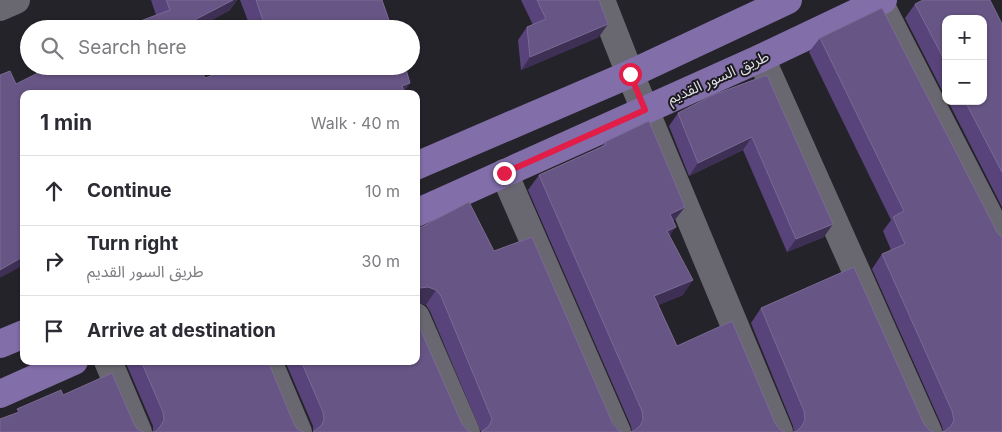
<!DOCTYPE html>
<html lang="en">
<head>
<meta charset="utf-8">
<style>
  :root { --surface:#fff; --page:#f2f2f3; --text:#2b2b33; --muted:#7c7c81; --line:#e1e1e2 }
  body { margin:0; font-family:Inter,"Noto Sans Arabic",sans-serif; background:var(--page); color:var(--text) }
  .controls { position:absolute; right:15px; top:15px; display:grid; overflow:hidden; border-radius:10px; box-shadow:0 1px 4px #0004 }
  .controls button { width:45px; height:45px; display:grid; place-items:center; padding:0; border:0; border-bottom:1px solid var(--line); background:var(--surface); color:var(--text); font:25px sans-serif }
  .stop { position:absolute; width:15px; height:15px; margin:-11px; border:4px solid #e11d48; border-radius:50%; background:#fff }
  .stop.end { background:#e11d48; border-color:#fff; box-shadow:0 1px 5px #0008 }
  .list { margin:0; padding:0; list-style:none }
  h2 { display:flex; justify-content:space-between; align-items:center; height:65px; margin:0; padding:0 20px; font-size:21px }
  h2 small { font-size:16px; font-weight:400; color:var(--muted) }
  .list li { display:grid; grid-template-columns:32px 1fr auto; gap:15px; align-items:center; box-sizing:border-box; height:70px; padding:0 20px; border-top:1px solid var(--line) }
  .list b { display:block; font-size:19px; white-space:nowrap }
  .list p { margin:0; font-size:16px; white-space:nowrap; color:var(--muted) }
  .list em { font-size:16px; font-style:normal; color:var(--muted) }
  .icon { flex:none; width:28px; height:28px; fill:none; stroke:currentColor; stroke-width:2; stroke-linecap:round; stroke-linejoin:round }
  .map { position:relative; flex:none; width:1002px; height:432px; overflow:hidden }
  .search { position:absolute; background:var(--surface); box-shadow:0 1px 4px #0004; left:20px; top:20px; width:400px; height:55px; display:flex; align-items:center; gap:12px; box-sizing:border-box; padding:0 18px; border-radius:28px; color:var(--muted); font-size:19px }
  .panel { position:absolute; background:var(--surface); box-shadow:0 1px 4px #0004; left:20px; top:90px; width:400px; height:275px; border-radius:10px }
  .map>svg:first-child { display:block }
</style>
</head>
<body>
<div class="map">
<svg width="1002" height="432" viewBox="0 0 1002 432">
  <rect width="100%" height="100%" fill="#25232a"/>
  <g fill="none" stroke-linecap="round" stroke-linejoin="round">
    <g stroke="#69676f" stroke-width="28">
      <polyline points="601,0 630,74 779,432"/>
      <polyline points="878,0 1002,241"/>
      <polyline points="0,7 16,0"/>
      <polyline points="761,58 928,432"/>
      <polyline points="504,173 617,432"/>
      <polyline points="416,317 466,432"/>
      <polyline points="108,361 138,432"/>
      <polyline points="268,361 298,432"/>
    </g>
    <g stroke="#826ea9" stroke-width="28">
      <polyline points="416,166 630,74 788,0"/>
      <polyline points="416,213 761,58 883,0"/>
      <polyline points="0,344 24,334"/>
      <polyline points="0,394 74,361"/>
    </g>
  </g>
  <g fill="#58447a">
    <polygon points="151,0 237,0 229,11 156,15"/>
    <polygon points="240,0 382,0 392,29 251,29"/>
    <polygon points="521,0 599,0 599,37 521,70 518,40 527,27 533,25"/>
    <polygon points="915,4 1002,24 1002,207 948,101 983,101 946,19 946,98 905,18"/>
    <polygon points="820,38 998,234 1002,432 943,432 942,426 872,269 882,254 891,250 883,231 891,220 809,52"/>
    <polygon points="767,75 824,237 787,252 743,150 689,176 669,126 678,113"/>
    <polygon points="605,142 674,221 674,222 670,236 683,295 658,305 677,346 775,423 779,429 632,432 631,426 528,190 539,175 602,146"/>
    <polygon points="416,230 494,251 618,430 481,432 430,311 426,305 418,302 416,302"/>
    <polygon points="761,308 924,424 929,430 794,432 793,426 751,323"/>
    <polygon points="125,361 268,361 294,424 153,432 153,426"/>
    <polygon points="285,361 416,361 467,430 313,432 313,426"/>
  </g>
  <g fill="#3e3055">
    <polygon points="233,0 237,0 229,11 196,29 180,29 181,27"/>
    <polygon points="608,24 599,37 521,70 530,57"/>
    <polygon points="410,83 403,94 402,86"/>
    <polygon points="752,137 743,150 689,176 698,163"/>
    <polygon points="685,207 674,221 660,229 670,214"/>
    <polygon points="833,224 824,237 787,252 796,239"/>
    <polygon points="676,227 666,241 667,231"/>
    <polygon points="24,256 24,265 0,278 0,270"/>
    <polygon points="693,280 683,295 644,311 654,296"/>
    <polygon points="428,287 436,290 426,305 418,302 416,302 416,291 420,288"/>
  </g>
  <g fill="#675585" stroke="#7a6a94">
    <polygon points="166,0 233,0 181,27 182,29 126,29 143,20 170,10"/>
    <polygon points="256,0 382,0 392,29 266,29"/>
    <polygon points="537,0 599,0 608,24 530,57 527,27 546,19"/>
    <polygon points="923,0 990,0 1002,24 1002,172 965,101 983,101 983,19 946,19 946,63 915,4"/>
    <polygon points="882,8 998,234 1002,237 1002,432 941,432 945,431 951,426 954,420 952,411 882,254 905,244 893,217 904,211 820,38"/>
    <polygon points="52,66 200,66 205,78 237,66 405,66 410,83 402,86 405,94 24,94 24,256 0,270 0,75 10,71 16,84"/>
    <polygon points="767,75 833,224 796,239 752,137 698,163 678,113 713,95"/>
    <polygon points="649,121 685,207 670,214 676,227 667,231 693,280 654,296 677,346 732,321 775,423 779,429 785,432 630,432 634,431 640,426 643,420 642,411 539,175 606,145 605,142"/>
    <polygon points="469,202 494,251 532,237 613,424 618,430 623,432 481,432 489,426 492,419 441,296 436,290 428,287 420,288 416,291 416,230"/>
    <polygon points="854,267 924,424 929,430 934,432 793,432 796,432 802,426 805,420 804,411 761,308"/>
    <polygon points="416,319 462,424 467,430 472,432 313,432 321,426 324,420 323,412 301,361 416,361"/>
    <polygon points="141,361 268,361 294,424 298,430 304,432 152,432 155,432 160,427 164,420 163,412"/>
    <polygon points="112,373 134,424 138,430 144,432 0,432 0,419 19,412 17,409 61,390 63,395"/>
  </g>
  <g fill="none" stroke-linecap="round" stroke-linejoin="round">
    <polyline stroke="#e11d48" stroke-width="6" points="504,173 645,110 630,74"/>
  </g>
  <g text-anchor="middle" dominant-baseline="central" stroke-width="4" stroke-linejoin="round" paint-order="stroke">
    <g font-size="15" fill="#dfdde2" stroke="#1b1a20">
      <text transform="translate(718 77) rotate(-24)">طريق السور القديم</text>
    </g>
  </g>
</svg>
<div class="controls">
<button>+</button>
<button>−</button>
</div>
<div class="stop" style="left:630px;top:74px"></div>
<div class="stop end" style="left:504px;top:173px"></div>
<div class="search"><svg class="icon" aria-label="search" viewBox="0 0 24 24"><circle cx="10" cy="10" r="6"/><path d="M15 15l6 6"/></svg>Search here</div>
<section class="panel">
<h2>1 min<small>Walk · 40 m</small></h2>
<ul class="list">
<li><svg class="icon" aria-label="ahead" viewBox="0 0 24 24"><path d="M12 20V5M6 11l6-6 6 6"/></svg><div><b>Continue</b></div><em>10 m</em></li>
<li><svg class="icon" aria-label="right" viewBox="0 0 24 24"><path d="M7 20v-9h11M14 6l5 5-5 5"/></svg><div><b>Turn right</b><p>طريق السور القديم</p></div><em>30 m</em></li>
<li><svg class="icon" aria-label="arrive" viewBox="0 0 24 24"><path d="M6 21V4h12l-3 4 3 4H6"/></svg><div><b>Arrive at destination</b></div></li>
</ul>
</section>
</div>
</body>
</html>
